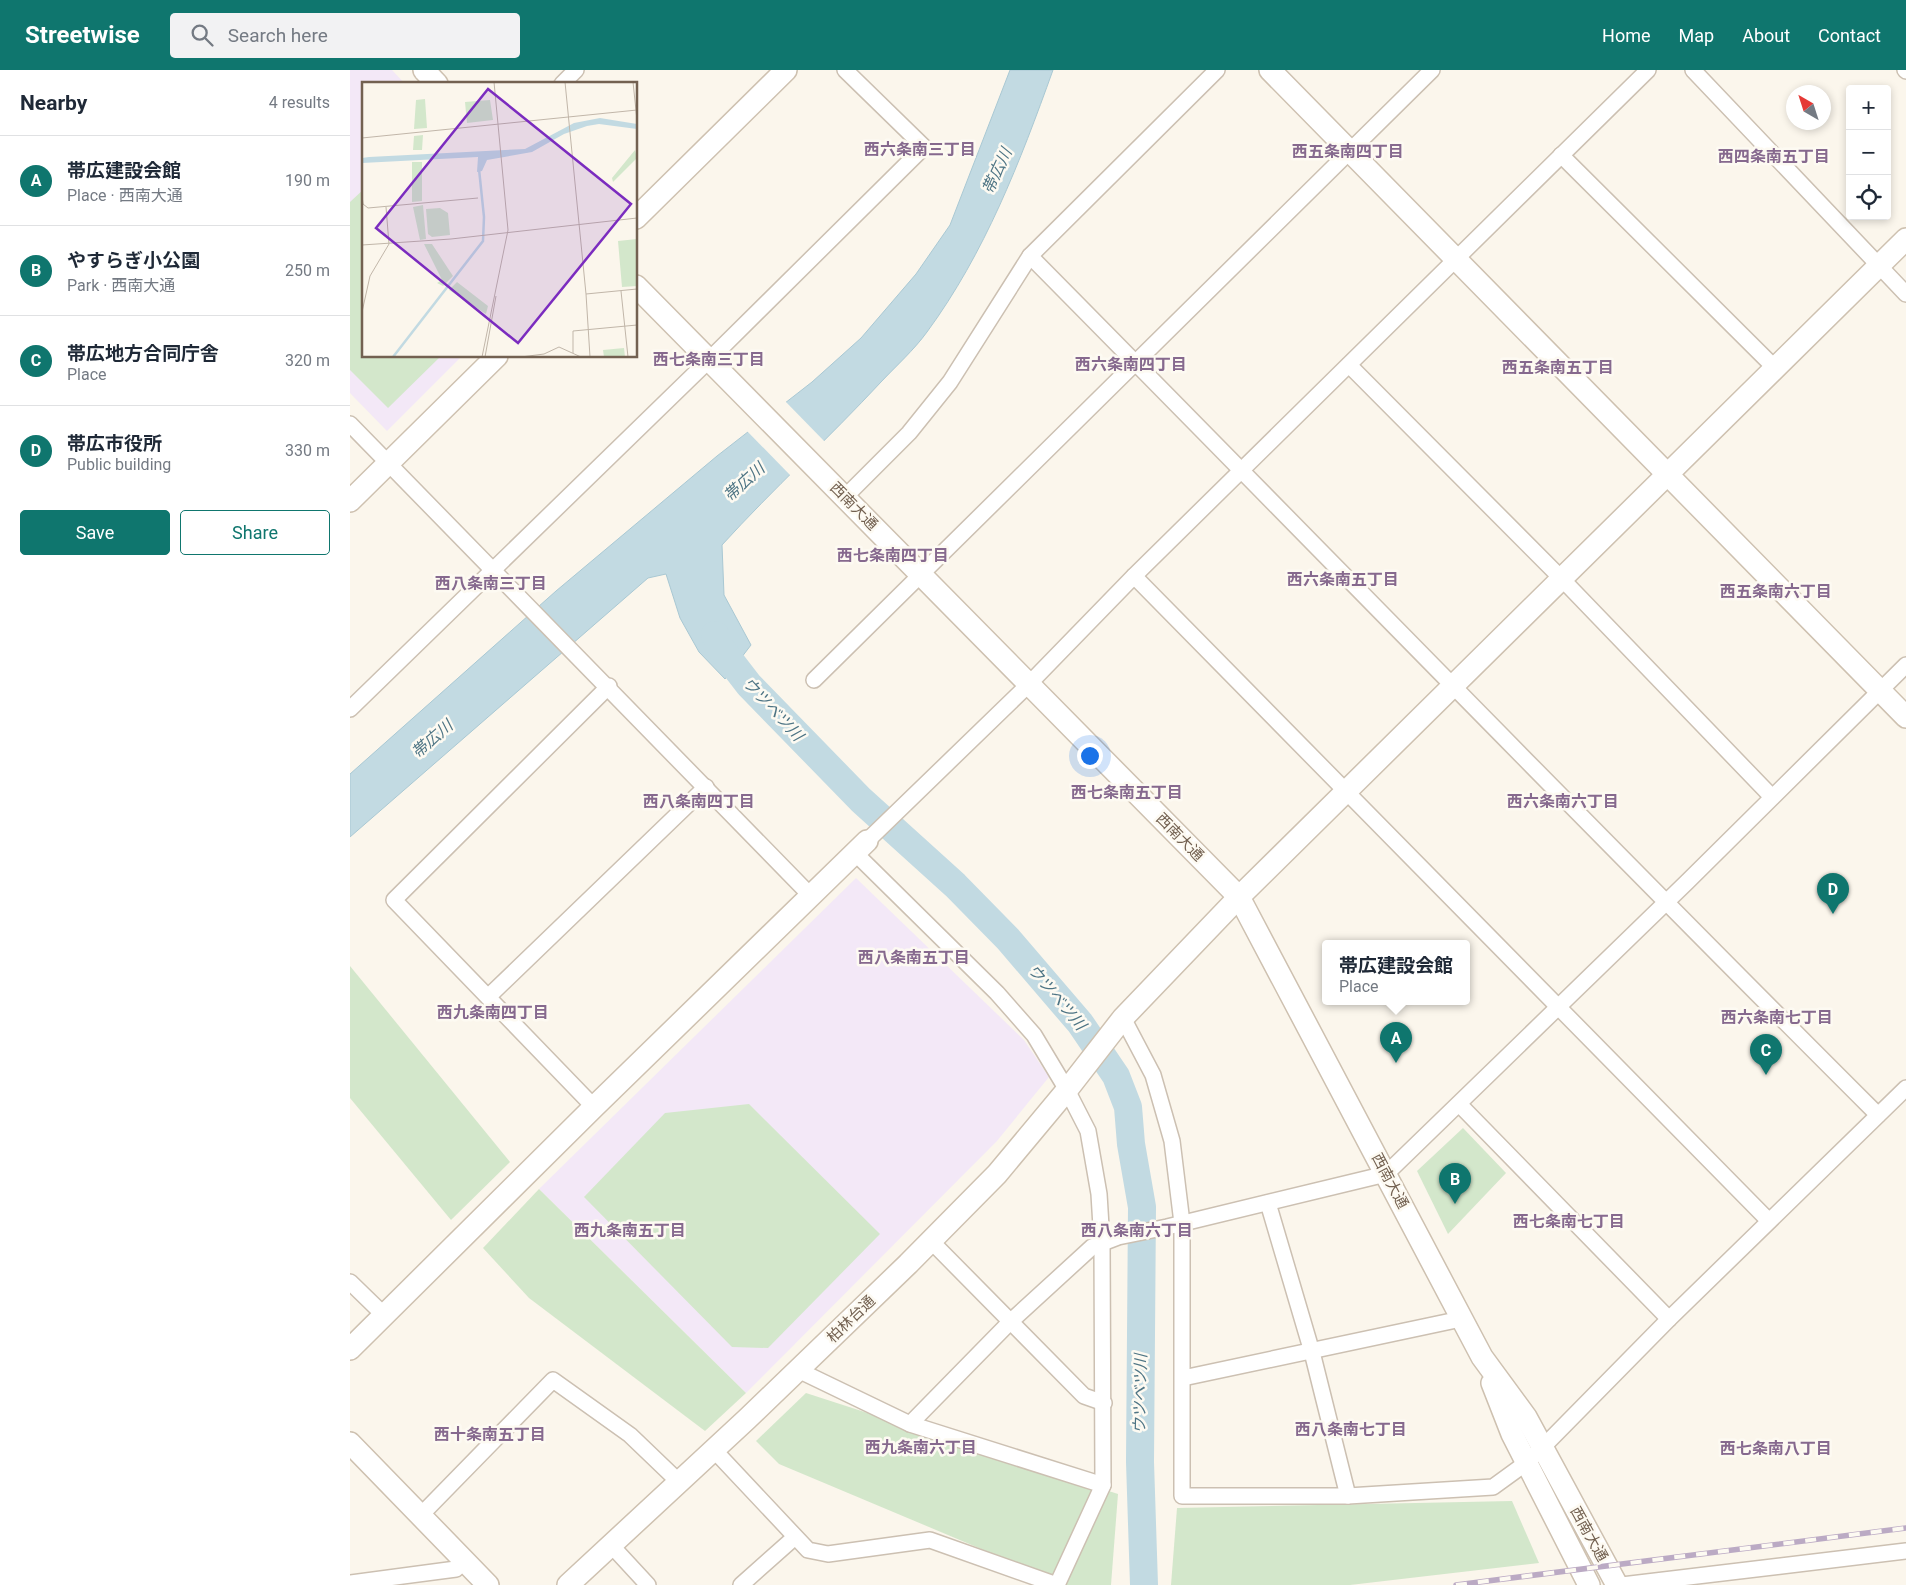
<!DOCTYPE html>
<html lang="en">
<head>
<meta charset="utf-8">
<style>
  :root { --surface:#fff; --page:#f2f2f3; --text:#1f2937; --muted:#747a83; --line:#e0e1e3; --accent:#0f766e }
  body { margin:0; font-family:Roboto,"Noto Sans JP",sans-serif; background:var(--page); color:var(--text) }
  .controls { position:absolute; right:15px; top:15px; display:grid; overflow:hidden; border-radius:5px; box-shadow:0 2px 8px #0003 }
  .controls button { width:45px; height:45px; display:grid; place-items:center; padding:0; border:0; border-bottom:1px solid var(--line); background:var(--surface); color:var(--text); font:25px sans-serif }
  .compass { position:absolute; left:1436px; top:15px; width:45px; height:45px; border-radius:50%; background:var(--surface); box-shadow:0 2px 8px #0003; rotate:321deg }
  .you { position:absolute; left:739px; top:685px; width:18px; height:18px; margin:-12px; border:4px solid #fff; border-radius:50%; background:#1a73e8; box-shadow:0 0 0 8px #1a73e833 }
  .badge { display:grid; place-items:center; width:32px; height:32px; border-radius:50%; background:var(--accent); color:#fff; font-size:16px; font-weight:700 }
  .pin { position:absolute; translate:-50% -41px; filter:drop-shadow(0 1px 2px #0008) }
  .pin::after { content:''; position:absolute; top:26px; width:18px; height:15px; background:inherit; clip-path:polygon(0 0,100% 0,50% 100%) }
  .popup { position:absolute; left:972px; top:870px; width:148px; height:65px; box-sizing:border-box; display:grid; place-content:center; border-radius:5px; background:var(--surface); filter:drop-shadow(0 1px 4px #0005); font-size:16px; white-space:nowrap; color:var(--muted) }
  .popup b { font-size:19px; color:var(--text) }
  .popup::after { content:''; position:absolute; left:50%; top:100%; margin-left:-10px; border:10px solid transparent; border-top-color:var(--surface) }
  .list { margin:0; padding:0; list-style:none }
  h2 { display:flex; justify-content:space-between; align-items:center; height:65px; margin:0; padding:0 20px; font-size:21px }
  h2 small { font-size:16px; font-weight:400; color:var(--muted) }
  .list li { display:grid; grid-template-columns:32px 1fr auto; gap:15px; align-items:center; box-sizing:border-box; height:90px; padding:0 20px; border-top:1px solid var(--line) }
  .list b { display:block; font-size:19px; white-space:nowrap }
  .list p { margin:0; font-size:16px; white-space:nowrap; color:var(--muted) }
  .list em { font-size:16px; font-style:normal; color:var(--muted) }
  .actions { display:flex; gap:10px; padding:15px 20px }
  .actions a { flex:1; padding:11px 0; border:1px solid var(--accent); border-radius:5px; text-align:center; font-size:18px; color:var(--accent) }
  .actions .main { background:var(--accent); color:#fff }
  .icon { flex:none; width:28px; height:28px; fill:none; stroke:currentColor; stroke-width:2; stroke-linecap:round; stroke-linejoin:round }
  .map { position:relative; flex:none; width:1556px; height:1515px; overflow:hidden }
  header { display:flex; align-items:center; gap:30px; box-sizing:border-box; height:70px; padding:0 25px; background:var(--accent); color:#fff }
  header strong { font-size:24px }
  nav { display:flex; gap:28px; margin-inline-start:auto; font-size:18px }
  .search { width:350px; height:45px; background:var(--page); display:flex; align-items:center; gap:12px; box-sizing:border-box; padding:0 18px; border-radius:5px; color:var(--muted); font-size:19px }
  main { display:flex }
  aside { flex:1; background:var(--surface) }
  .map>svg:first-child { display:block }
</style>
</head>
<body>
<header>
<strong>Streetwise</strong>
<div class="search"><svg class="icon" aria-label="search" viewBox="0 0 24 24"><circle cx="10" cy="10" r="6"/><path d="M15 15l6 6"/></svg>Search here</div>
<nav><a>Home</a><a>Map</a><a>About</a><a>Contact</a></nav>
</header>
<main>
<aside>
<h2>Nearby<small>4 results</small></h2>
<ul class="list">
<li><span class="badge">A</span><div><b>帯広建設会館</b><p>Place · 西南大通</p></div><em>190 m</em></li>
<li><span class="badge">B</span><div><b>やすらぎ小公園</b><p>Park · 西南大通</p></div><em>250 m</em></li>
<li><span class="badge">C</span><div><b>帯広地方合同庁舎</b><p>Place</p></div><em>320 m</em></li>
<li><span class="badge">D</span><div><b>帯広市役所</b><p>Public building</p></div><em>330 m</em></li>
</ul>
<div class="actions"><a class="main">Save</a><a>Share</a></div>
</aside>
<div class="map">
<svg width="1556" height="1515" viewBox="0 0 1556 1515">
  <rect width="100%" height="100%" fill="#fbf6ec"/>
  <g fill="#f3e8f7">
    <polygon points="0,0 42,0 55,14 14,14 14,286 112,286 37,361 0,323"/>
    <polygon points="506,808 674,970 699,1007 647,1071 396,1323 189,1119"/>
  </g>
  <g fill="#d3e7cb">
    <polygon points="14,119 14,286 91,286 38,338 0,300 0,132"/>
    <polygon points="0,896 160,1092 101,1150 0,1028"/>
    <polygon points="399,1034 530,1164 418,1278 382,1277 234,1127 315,1043"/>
    <polygon points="1113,1058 1156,1103 1098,1164 1067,1101"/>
    <polygon points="189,1119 396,1323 355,1361 179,1228 133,1178"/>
    <polygon points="456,1323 768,1424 761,1515 717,1515 429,1394 406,1371"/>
    <polygon points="1162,1431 1189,1493 1000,1515 821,1515 827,1438"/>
  </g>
  <path fill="#c2dae2" stroke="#a9c8d3" d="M660 0H703C670 92 635 183 577 262 564 280 546 296 531 312 479 368 423 419 372 475L374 525 401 575 375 609 349 582 330 548 316 504 298 508 0 767V704L206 521 367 386 462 312 511 268 566 204 600 155Z"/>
  <polygon fill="#fbf6ec" points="434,330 476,373 441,406 396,360"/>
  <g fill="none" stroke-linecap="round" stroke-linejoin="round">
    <polyline stroke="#c2dae2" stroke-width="28" points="365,565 372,580 399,615 511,730 605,815 658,869 730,953 766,1006 778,1037 781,1074 792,1137 790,1392 794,1515"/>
    <g stroke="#ccc0b2" stroke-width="18">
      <g id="street">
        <polyline points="1343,0 1556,224"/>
        <polyline points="1555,0 1556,1"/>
        <polyline points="212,14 226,0"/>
        <polyline points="1211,85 1425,298"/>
        <path d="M680 186C963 472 1243 761 1528 1045"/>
        <polyline points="999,295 1211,508 1422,727"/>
        <polyline points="0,354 461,826"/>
        <polyline points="495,427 559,363 600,312 680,186 867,0"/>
        <polyline points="784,506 1419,1151"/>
        <polyline points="464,610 1082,0"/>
        <polyline points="0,639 360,289 574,77 495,0"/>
        <polyline points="517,771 678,615 784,506 1298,0"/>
        <polyline points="505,783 647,923 684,965 717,1020 738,1061 749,1124 752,1173 753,1415 707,1515"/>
        <polyline points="138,927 356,717"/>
        <polyline points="773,948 803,1005 822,1071 832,1153 832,1426 998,1426 1143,1417 1176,1393 1192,1378 1319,1249 1556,1018"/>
        <polyline points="1109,1034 1319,1249"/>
        <polyline points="244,1037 44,830 259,616"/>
        <polyline points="918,1133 962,1282 998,1426"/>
        <polyline points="581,1171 734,1326 754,1333"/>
        <polyline points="0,1212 35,1246"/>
        <polyline points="448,1300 560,1354 753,1415"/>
        <polyline points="833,1308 1111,1249"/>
        <polyline points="560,1354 660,1252 742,1177 768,1167 817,1157 1036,1104 1337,812 1556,595"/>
        <polyline points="364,1380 458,1480 478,1484 580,1470 707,1515"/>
        <polyline points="71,1445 203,1310 280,1365 329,1412"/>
        <polyline points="261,1475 298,1515"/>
        <polyline points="0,1513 106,1499 114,1490"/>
        <polyline points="391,1515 445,1467"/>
        <polyline points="1272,1515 1556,1481"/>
      </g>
    </g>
    <g stroke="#cec1b0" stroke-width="24">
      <g id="secondary">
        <polyline points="74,0 87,14"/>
        <polyline points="920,0 1556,647"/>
        <polyline points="286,148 436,0"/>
        <polyline points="286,216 889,827 1132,1287 1176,1347 1267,1515"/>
        <polyline points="0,431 147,286"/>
        <polyline points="0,1279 244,1037 517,771"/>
        <polyline points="1142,1313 1162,1364 1239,1515"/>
        <polyline points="0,1373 138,1515"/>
        <polyline points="218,1515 397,1349 558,1194 647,1104 717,1020 773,948 889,827 1556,169"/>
      </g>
    </g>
    <use href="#street" stroke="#fff" stroke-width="15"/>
    <use href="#secondary" stroke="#fff" stroke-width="21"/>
    <g stroke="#bbaac4" stroke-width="5.5">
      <polyline id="rail" points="1106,1515 1556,1458"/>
    </g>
    <use href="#rail" stroke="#fdfaf2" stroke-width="4" stroke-dasharray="11" stroke-linecap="butt"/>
  </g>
  <g text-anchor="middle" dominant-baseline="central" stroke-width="5" stroke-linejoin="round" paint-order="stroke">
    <g font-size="15" fill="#736151" stroke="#fdfaf2">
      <text transform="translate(504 436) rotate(45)">西南大通</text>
      <text transform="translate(830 767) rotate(45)">西南大通</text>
      <text transform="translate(1040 1111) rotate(62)">西南大通</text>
      <text transform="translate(501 1249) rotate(-44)">柏林台通</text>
      <text transform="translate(1239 1464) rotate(61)">西南大通</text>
    </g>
    <g font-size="16" font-weight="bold" fill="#86698e" stroke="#fdfaf2">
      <text x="570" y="79">西六条南三丁目</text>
      <text x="998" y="81">西五条南四丁目</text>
      <text x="1424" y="86">西四条南五丁目</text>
      <text x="359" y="289">西七条南三丁目</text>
      <text x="781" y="294">西六条南四丁目</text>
      <text x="1208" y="297">西五条南五丁目</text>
      <text x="543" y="485">西七条南四丁目</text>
      <text x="993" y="509">西六条南五丁目</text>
      <text x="141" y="513">西八条南三丁目</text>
      <text x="1426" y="521">西五条南六丁目</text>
      <text x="777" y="722">西七条南五丁目</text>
      <text x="349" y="731">西八条南四丁目</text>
      <text x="1213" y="731">西六条南六丁目</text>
      <text x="564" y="887">西八条南五丁目</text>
      <text x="143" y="942">西九条南四丁目</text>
      <text x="1427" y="947">西六条南七丁目</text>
      <text x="1219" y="1151">西七条南七丁目</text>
      <text x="280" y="1160">西九条南五丁目</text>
      <text x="787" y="1160">西八条南六丁目</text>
      <text x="1001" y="1359">西八条南七丁目</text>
      <text x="140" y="1364">西十条南五丁目</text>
      <text x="571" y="1377">西九条南六丁目</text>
      <text x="1426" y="1378">西七条南八丁目</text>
    </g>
    <g font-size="16" font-style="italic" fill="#4d7484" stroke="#fdfaf2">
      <text transform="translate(647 101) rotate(-65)">帯広川</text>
      <text transform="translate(394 412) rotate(-42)">帯広川</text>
      <text transform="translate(423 639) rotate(47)">ウツベツ川</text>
      <text transform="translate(82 669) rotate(-41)">帯広川</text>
      <text transform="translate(707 927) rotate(50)">ウツベツ川</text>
      <text transform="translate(790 1324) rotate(-89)">ウツベツ川</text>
    </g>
  </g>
  <g transform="translate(12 12)">
    <rect width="275" height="275" fill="#fbf6ec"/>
    <path d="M63 17 65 46 52 47 54 18ZM128 18 131 38 105 41 103 20ZM61 53 60 68H51L52 54ZM273 68 275 76 251 100 250 96ZM50 80H60V119L50 120ZM61 123 64 157 58 158 51 125ZM78 126 86 131 88 153 70 155 66 152 64 127ZM275 157V204L260 205 256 159ZM62 162H70L91 194 81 204 75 201 80 198ZM95 200 126 224 124 232 87 208ZM262 266 263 275H242L241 268Z" fill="#d3e7cb"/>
    <path d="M238 36 275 42V47L237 42 225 44 202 52 170 70 125 78 120 89 115 90 116 75 0 81V76L7 75 163 67 212 41Z" fill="#c2dae2"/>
    <path fill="none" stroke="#c2dae2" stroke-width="2.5" d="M31 275 121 159 122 135 117 87"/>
    <path fill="none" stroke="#c1b6a9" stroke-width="1" d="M203 0 224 212M271 0 275 38M0 56 275 28M0 113 1 122 6 126 116 116M0 163 89 157 275 136M259 209 266 275M0 230 8 194 27 162 24 125M211 271V249L275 243M120 275 146 148 132 0M123 275 134 214M159 275 182 272 197 265 219 275M228 275 224 212 275 207"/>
    <path fill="#7b2cbf" fill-opacity="0.15" stroke="#7b2cbf" stroke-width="2.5" d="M126 7 269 122 156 261 14 146Z"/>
    <rect width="275" height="275" fill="none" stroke="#736151" stroke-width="2.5"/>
  </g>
</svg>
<div class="controls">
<button>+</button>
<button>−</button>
<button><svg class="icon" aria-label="locate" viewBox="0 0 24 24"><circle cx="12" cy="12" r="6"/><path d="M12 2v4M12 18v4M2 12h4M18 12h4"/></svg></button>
</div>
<svg class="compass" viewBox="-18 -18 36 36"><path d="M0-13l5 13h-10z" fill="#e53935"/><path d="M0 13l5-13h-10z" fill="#747a83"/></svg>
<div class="you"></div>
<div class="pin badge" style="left:1046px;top:993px">A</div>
<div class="popup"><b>帯広建設会館</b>Place</div>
<div class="pin badge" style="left:1105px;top:1134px">B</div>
<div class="pin badge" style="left:1416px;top:1005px">C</div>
<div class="pin badge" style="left:1483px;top:844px">D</div>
</div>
</main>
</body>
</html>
